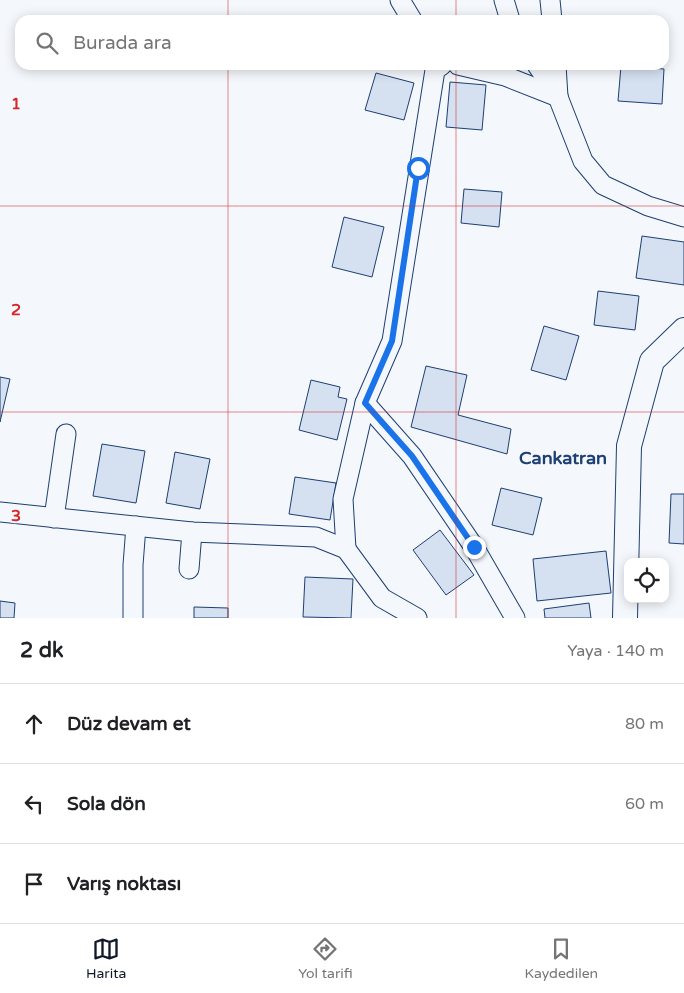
<!DOCTYPE html>
<html lang="tr">
<head>
<meta charset="utf-8">
<style>
  :root { --surface:#fff; --page:#f2f2f2; --text:#202124; --muted:#757577; --line:#e0e0e0; --accent:#111827 }
  body { margin:0; font-family:"Varela Round",sans-serif; background:var(--page); color:var(--text) }
  .controls { position:absolute; right:15px; bottom:15px; display:grid; overflow:hidden; border-radius:10px; box-shadow:0 2px 12px #0003 }
  .controls button { width:45px; height:45px; display:grid; place-items:center; padding:0; border:0; border-bottom:1px solid var(--line); background:var(--surface); color:var(--text); font:25px sans-serif }
  .stop { position:absolute; width:15px; height:15px; margin:-11px; border:4px solid #1a73e8; border-radius:50%; background:#fff }
  .stop.end { background:#1a73e8; border-color:#fff; box-shadow:0 1px 5px #0008 }
  .list { margin:0; padding:0; list-style:none }
  h2 { display:flex; justify-content:space-between; align-items:center; height:65px; margin:0; padding:0 20px; font-size:21px }
  h2 small { font-size:16px; font-weight:400; color:var(--muted) }
  .list li { display:grid; grid-template-columns:32px 1fr auto; gap:15px; align-items:center; box-sizing:border-box; height:80px; padding:0 20px; border-top:1px solid var(--line) }
  .list b { display:block; font-size:19px; white-space:nowrap }
  .list em { font-size:16px; font-style:normal; color:var(--muted) }
  .icon { flex:none; width:28px; height:28px; fill:none; stroke:currentColor; stroke-width:2; stroke-linecap:round; stroke-linejoin:round }
  .map { position:relative; flex:none; width:684px; height:618px; overflow:hidden }
  .search { position:absolute; background:var(--surface); box-shadow:0 2px 12px #0003; left:15px; right:15px; top:15px; height:55px; display:flex; align-items:center; gap:12px; box-sizing:border-box; padding:0 18px; border-radius:15px; color:var(--muted); font-size:19px }
  .sheet { height:305px; background:var(--surface) }
  nav { display:flex; justify-content:space-around; align-items:center; box-sizing:border-box; height:70px; border-top:1px solid var(--line); background:var(--surface); font-size:14px; color:var(--muted) }
  nav a { display:grid; justify-items:center; gap:2px }
  nav .on { color:var(--accent) }
  .map>svg:first-child { display:block }
</style>
</head>
<body>
<div class="map">
<svg width="684" height="618" viewBox="0 0 684 618">
  <rect width="100%" height="100%" fill="#f4f7fb"/>
  <g fill="#d5e0f0" stroke="#1d3f73">
    <polygon points="621,66 664,69 662,104 618,101"/>
    <polygon points="376,73 414,83 404,120 365,110"/>
    <polygon points="450,82 486,85 482,130 446,127"/>
    <polygon points="464,189 502,192 499,227 461,223"/>
    <polygon points="344,217 384,227 372,277 332,267"/>
    <polygon points="642,236 684,242 684,285 636,278"/>
    <polygon points="598,291 639,296 635,330 594,325"/>
    <polygon points="544,326 579,336 566,380 531,370"/>
    <polygon points="426,366 467,375 458,415 511,429 507,454 411,427"/>
    <polygon points="0,377 10,379 0,422"/>
    <polygon points="311,380 340,387 338,397 347,399 337,440 299,430"/>
    <polygon points="102,444 145,451 136,503 93,496"/>
    <polygon points="175,452 210,459 200,509 166,503"/>
    <polygon points="295,477 336,483 330,520 289,514"/>
    <polygon points="501,488 542,498 533,535 492,525"/>
    <polygon points="671,494 684,494 684,544 669,543"/>
    <polygon points="440,530 474,575 446,595 413,550"/>
    <polygon points="606,551 611,593 537,601 533,559"/>
    <polygon points="305,577 353,579 351,618 303,617"/>
    <polygon points="0,601 15,603 14,618 0,618"/>
    <polygon points="589,603 591,618 545,618 544,609"/>
    <polygon points="194,607 228,608 228,618 194,618"/>
  </g>
  <g fill="none" stroke-linecap="round" stroke-linejoin="round">
    <g stroke="#1d3f73" stroke-width="21">
      <g id="minor">
        <polyline points="400,0 412,20"/>
        <polyline points="504,0 510,20"/>
        <polyline points="550,0 552,20"/>
        <polyline points="458,65 505,76 558,97"/>
        <polyline points="537,65 558,96"/>
        <polyline points="556,65 558,97 583,161 603,185 648,206 684,217"/>
        <polyline points="365,403 412,456 474,547 515,618"/>
        <polyline points="0,512 192,532 316,537 346,549 382,598 417,618"/>
        <polyline points="54,518 66,434"/>
        <polyline points="346,549 343,499 365,403 392,341 435,70 442,65"/>
        <polyline points="189,569 192,532"/>
        <polyline points="133,618 133,565 136,526"/>
      </g>
    </g>
    <g stroke="#1d3f73" stroke-width="26">
      <polyline id="tertiary" points="625,618 629,446 652,361 684,330"/>
    </g>
    <use href="#minor" stroke="#f4f7fb" stroke-width="19"/>
    <use href="#tertiary" stroke="#f4f7fb" stroke-width="24"/>
  </g>
  <g fill="none" stroke-linecap="round" stroke-linejoin="round">
    <polyline stroke="#1a73e8" stroke-width="6" points="418,168 392,341 365,403 412,456 474,547"/>
  </g>
  <path fill="none" stroke="#d62828" stroke-width="1" stroke-opacity="0.55" d="M228 0V20M456 0V20M228 65V618M456 65V618M0 206H684M0 412H684"/>
  <g text-anchor="middle" dominant-baseline="central" stroke-width="4" stroke-linejoin="round" paint-order="stroke">
    <g font-size="18" font-weight="bold" fill="#1d3f73" stroke="#f4f7fb">
      <text x="563" y="458">Cankatran</text>
    </g>
  </g>
  <g font-size="16" text-anchor="middle" font-weight="bold" fill="#d62828" stroke="#f4f7fb" stroke-width="4" stroke-linejoin="round" paint-order="stroke">
    <text x="16" y="109">1</text>
    <text x="16" y="315">2</text>
    <text x="16" y="521">3</text>
  </g>
</svg>
<div class="controls">
<button><svg class="icon" aria-label="locate" viewBox="0 0 24 24"><circle cx="12" cy="12" r="6"/><path d="M12 2v4M12 18v4M2 12h4M18 12h4"/></svg></button>
</div>
<div class="stop" style="left:418px;top:168px"></div>
<div class="stop end" style="left:474px;top:547px"></div>
<div class="search"><svg class="icon" aria-label="search" viewBox="0 0 24 24"><circle cx="10" cy="10" r="6"/><path d="M15 15l6 6"/></svg>Burada ara</div>
</div>
<section class="sheet">
<h2>2 dk<small>Yaya · 140 m</small></h2>
<ul class="list">
<li><svg class="icon" aria-label="ahead" viewBox="0 0 24 24"><path d="M12 20V5M6 11l6-6 6 6"/></svg><div><b>Düz devam et</b></div><em>80 m</em></li>
<li><svg class="icon" aria-label="left" viewBox="0 0 24 24"><path d="M17 20v-9H6M10 6l-5 5 5 5"/></svg><div><b>Sola dön</b></div><em>60 m</em></li>
<li><svg class="icon" aria-label="arrive" viewBox="0 0 24 24"><path d="M6 21V4h12l-3 4 3 4H6"/></svg><div><b>Varış noktası</b></div></li>
</ul>
</section>
<nav>
<a class="on"><svg class="icon" aria-label="map" viewBox="0 0 24 24"><path d="M3 6l6-2 6 2 6-2v14l-6 2-6-2-6 2zM9 4v14M15 6v14"/></svg>Harita</a>
<a><svg class="icon" aria-label="directions" viewBox="0 0 24 24"><path d="M12 3l9 9-9 9-9-9zM9 14v-3h6M13 9l2 2-2 2"/></svg>Yol tarifi</a>
<a><svg class="icon" aria-label="saved" viewBox="0 0 24 24"><path d="M7 4h10v16l-5-4-5 4z"/></svg>Kaydedilen</a>
</nav>
</body>
</html>
